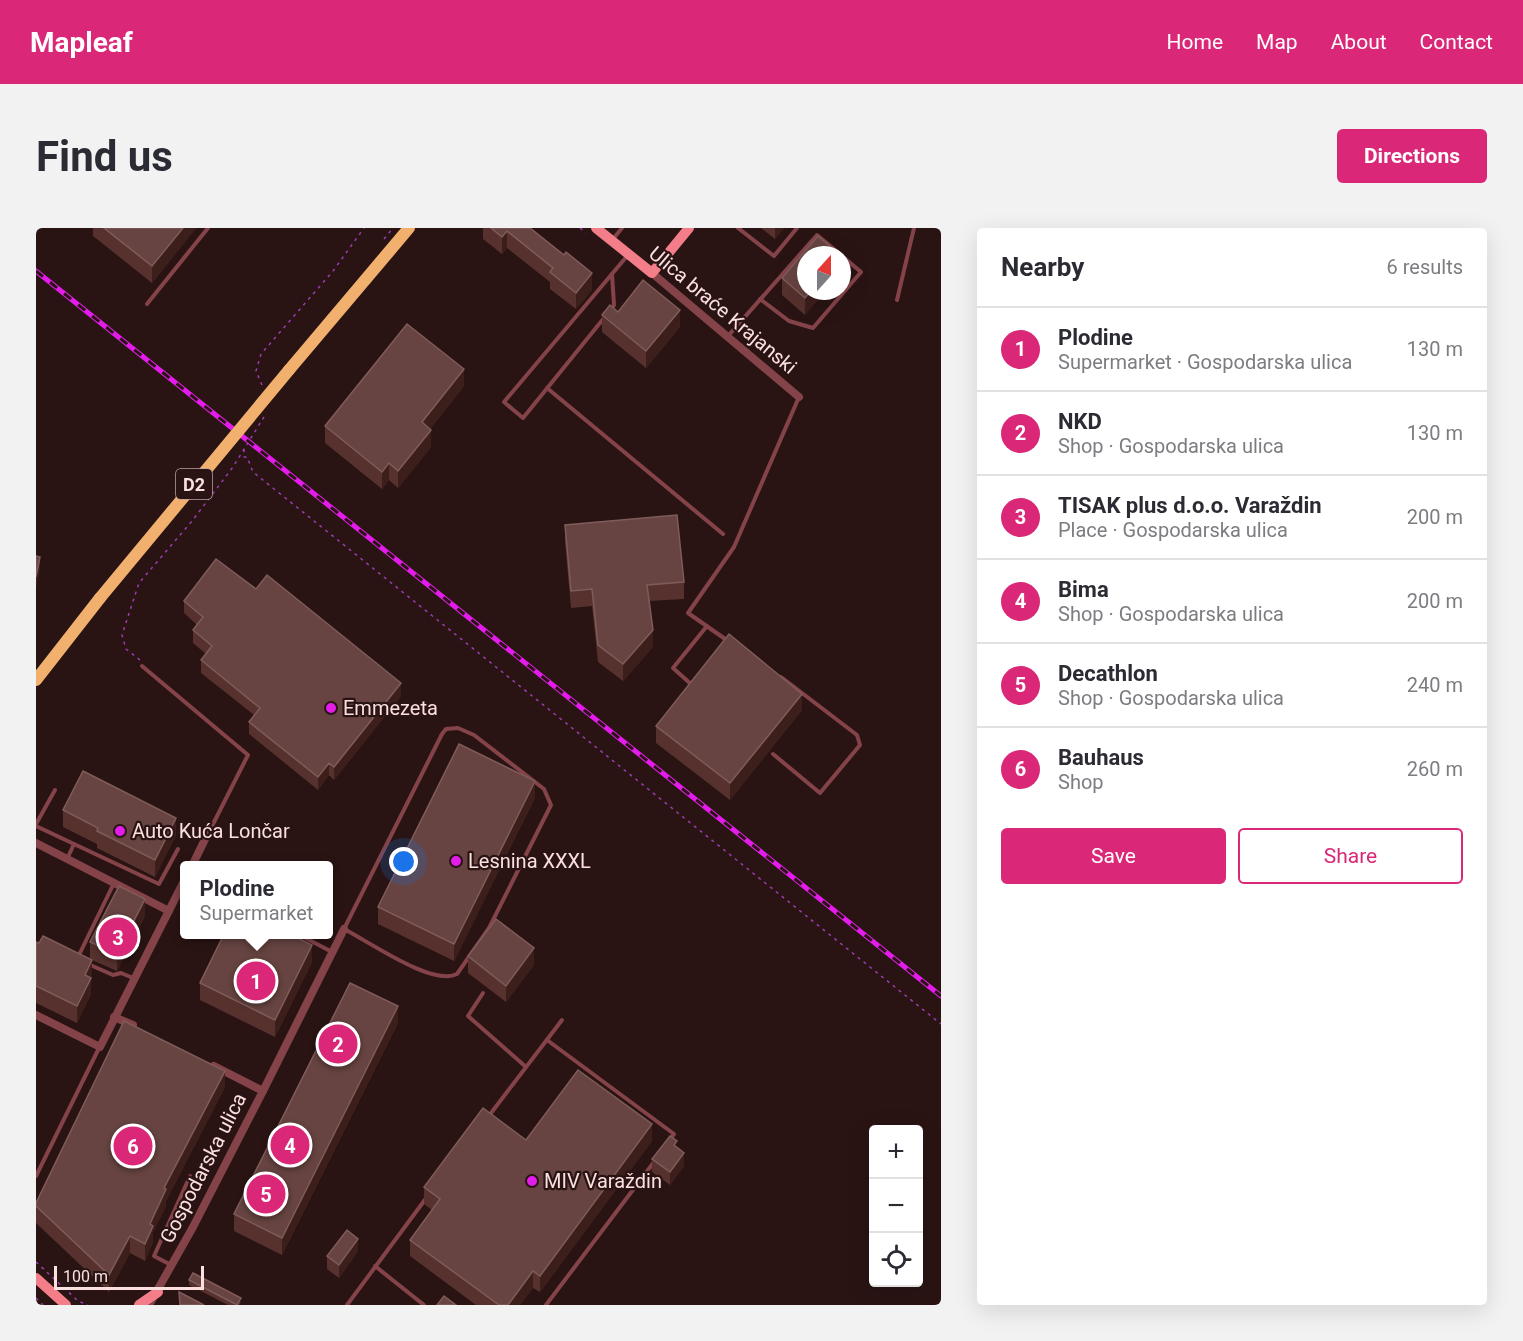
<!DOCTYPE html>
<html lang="en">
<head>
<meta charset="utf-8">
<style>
  :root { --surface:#fff; --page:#f2f2f3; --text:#2b2b33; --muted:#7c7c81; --line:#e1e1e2; --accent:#db2777 }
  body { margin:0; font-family:Roboto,sans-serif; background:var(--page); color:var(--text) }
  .controls { position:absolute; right:18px; bottom:18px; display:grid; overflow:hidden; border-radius:6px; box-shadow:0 6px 24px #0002 }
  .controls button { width:54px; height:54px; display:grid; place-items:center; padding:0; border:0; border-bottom:2px solid var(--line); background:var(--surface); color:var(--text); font:30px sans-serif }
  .compass { position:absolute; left:761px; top:18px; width:54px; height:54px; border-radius:50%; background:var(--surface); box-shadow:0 6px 24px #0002; rotate:21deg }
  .scale { position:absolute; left:18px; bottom:15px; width:150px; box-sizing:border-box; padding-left:6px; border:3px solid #fcdfdf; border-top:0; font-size:16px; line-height:21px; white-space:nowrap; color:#fcdfdf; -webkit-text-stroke:4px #291413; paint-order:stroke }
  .you { position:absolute; left:368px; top:634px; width:21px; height:21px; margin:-15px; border:4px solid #fff; border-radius:50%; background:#1a73e8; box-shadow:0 0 0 9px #1a73e833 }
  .badge { display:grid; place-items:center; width:39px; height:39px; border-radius:50%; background:var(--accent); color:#fff; font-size:20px; font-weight:700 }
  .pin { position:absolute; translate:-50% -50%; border:3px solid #fff; box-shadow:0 2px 6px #0006 }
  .popup { position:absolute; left:144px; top:633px; width:153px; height:78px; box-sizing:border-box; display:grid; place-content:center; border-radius:6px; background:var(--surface); filter:drop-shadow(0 2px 4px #0005); font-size:20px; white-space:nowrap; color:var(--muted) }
  .popup b { font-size:22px; color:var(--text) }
  .popup::after { content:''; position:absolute; left:50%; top:100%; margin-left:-12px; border:12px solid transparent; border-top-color:var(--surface) }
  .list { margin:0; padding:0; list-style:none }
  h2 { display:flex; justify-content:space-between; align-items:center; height:78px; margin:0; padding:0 24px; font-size:26px }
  h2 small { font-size:20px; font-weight:400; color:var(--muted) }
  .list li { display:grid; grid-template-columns:39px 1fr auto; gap:18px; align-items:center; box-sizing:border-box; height:84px; padding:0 24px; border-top:2px solid var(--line) }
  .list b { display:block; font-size:22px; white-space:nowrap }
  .list p { margin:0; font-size:20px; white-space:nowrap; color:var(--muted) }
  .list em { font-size:20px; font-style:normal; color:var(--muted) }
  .actions { display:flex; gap:12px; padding:18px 24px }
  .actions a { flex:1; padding:14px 0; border:2px solid var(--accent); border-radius:6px; text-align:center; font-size:21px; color:var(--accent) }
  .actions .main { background:var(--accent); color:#fff }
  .icon { flex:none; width:33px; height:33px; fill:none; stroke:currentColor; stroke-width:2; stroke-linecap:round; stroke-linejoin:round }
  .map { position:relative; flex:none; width:905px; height:1077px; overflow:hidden; border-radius:6px }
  header { display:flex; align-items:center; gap:36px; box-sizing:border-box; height:84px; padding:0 30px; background:var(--accent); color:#fff }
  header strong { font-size:28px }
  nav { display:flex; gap:33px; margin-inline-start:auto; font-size:21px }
  .intro { display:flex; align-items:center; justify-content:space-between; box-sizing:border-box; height:144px; padding:0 36px }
  h1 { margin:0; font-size:42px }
  .button { padding:15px 27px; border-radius:6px; background:var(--accent); color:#fff; font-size:21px; font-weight:700 }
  main { display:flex; gap:36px; padding:0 36px }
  aside { flex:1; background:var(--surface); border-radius:6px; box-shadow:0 6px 24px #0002 }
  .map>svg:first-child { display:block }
</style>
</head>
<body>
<header>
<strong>Mapleaf</strong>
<nav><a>Home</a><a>Map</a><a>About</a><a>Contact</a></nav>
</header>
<div class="intro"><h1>Find us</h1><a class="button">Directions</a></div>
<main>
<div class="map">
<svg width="905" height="1077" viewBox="0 0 905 1077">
  <rect width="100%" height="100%" fill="#291413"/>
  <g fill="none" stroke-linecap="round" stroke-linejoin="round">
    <g stroke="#9c3cb2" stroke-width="1.5" stroke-dasharray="3 4.5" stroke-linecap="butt">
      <polyline points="544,0 550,5"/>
      <polyline points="348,11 357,0"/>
      <polyline points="226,157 220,143 225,126 297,43 328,0"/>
      <polyline points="208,221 208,229 211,229 217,244 905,796"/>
      <polyline points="104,432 90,421 86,407 103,355 156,293 197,239 228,189"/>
      <polyline points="0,1034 42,1073 52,1077"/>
      <polyline points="0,1070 7,1077"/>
    </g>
    <g stroke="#844349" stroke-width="4">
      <polyline points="702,0 738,28 761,0"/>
      <polyline points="577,11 586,0"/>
      <polyline points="724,71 753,93 777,100 825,44 806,28"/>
      <polyline points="861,72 878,0"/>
      <polyline points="111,76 172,0"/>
      <polyline points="575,82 578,77 576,46"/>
      <polyline points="568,90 487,190 468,174 592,27"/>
      <polyline points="692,108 781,7 805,27"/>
      <polyline points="511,160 687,306"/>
      <polyline points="692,413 652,385 698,319 763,169"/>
      <polyline points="106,438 212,527 173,604"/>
      <polyline points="656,457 637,440 671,398"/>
      <path d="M422 500 438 507 508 561 515 577 453 700 421 746C397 759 332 713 308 701L406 506 410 501Z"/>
      <polyline points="737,526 784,565 824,517 821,507 745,449"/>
      <polyline points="0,596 19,562"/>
      <polyline points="0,598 38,616 31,631"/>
      <polyline points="38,616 123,656 142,621"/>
      <polyline points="262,706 296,724"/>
      <polyline points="42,729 78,655"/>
      <polyline points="52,736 77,747 85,745 97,750"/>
      <polyline points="447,765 432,788 490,839"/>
      <polyline points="511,812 638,906 633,913"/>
      <polyline points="452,889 526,792"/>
      <polyline points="0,948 63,820"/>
      <polyline points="135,1037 118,1028 154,948"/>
      <polyline points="339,1038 388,1077"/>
      <polyline points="311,1077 391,969"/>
      <polyline points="510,1077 618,934"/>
    </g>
    <g stroke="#844349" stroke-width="8">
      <polyline points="616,45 763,169"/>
      <polyline points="0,615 133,683"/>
      <polyline points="156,638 172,605"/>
      <polyline points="0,787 64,819 148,653"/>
      <polyline points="78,789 97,797"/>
      <polyline points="227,863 308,701"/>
      <polyline points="113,1077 157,999 227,863 178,838"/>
    </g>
    <g stroke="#f37e8a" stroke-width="10">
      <polyline points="560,0 616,45 653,0"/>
      <polyline points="0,1050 30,1077"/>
      <polyline points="103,1077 122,1064"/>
    </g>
    <g stroke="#f2b06f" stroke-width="12">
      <polyline points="253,142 373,0"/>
      <polyline points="0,452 64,370"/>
    </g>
    <g stroke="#e41ceb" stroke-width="5">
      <polyline id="rail" points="0,43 905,768"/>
    </g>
    <use href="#rail" stroke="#291413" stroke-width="3" stroke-dasharray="9" stroke-linecap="butt"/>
    <polyline stroke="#f2b06f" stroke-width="12" points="64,370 253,142"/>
  </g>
  <g fill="#56312e">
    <polygon points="57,0 160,0 116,55 57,8"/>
    <polygon points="447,0 494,0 556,62 540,81 514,61 514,54 471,20 466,26 447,11"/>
    <polygon points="725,0 748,0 739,11"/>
    <polygon points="782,8 769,87 746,67 746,50"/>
    <polygon points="582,84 644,99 610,140 566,104 566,87"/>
    <polygon points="428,158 394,201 395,219 362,260 353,252 346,261 289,215 289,198"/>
    <polygon points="529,297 648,354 648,371 613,373 617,419 587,453 562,434 556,378 535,380 529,314"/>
    <polygon points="220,361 365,468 298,552 293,547 282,562 213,506 213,494 218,487 165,445 165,432 170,426 157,415 157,402 161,397 148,385 148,373"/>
    <polygon points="766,482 694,572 620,515 620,498"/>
    <polygon points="499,570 418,733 342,696 342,679"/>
    <polygon points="27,582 140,607 119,649 61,620 61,616 27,599"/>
    <polygon points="109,688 81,743 54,731 54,714"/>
    <polygon points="0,714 56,749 55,752 55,766 41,795 0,775"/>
    <polygon points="432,728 498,737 470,774 432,745"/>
    <polygon points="276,734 239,809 164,772 164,755"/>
    <polygon points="362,795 246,1027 198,1003 198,986"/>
    <polygon points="189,859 130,973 130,978 117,1004 117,1014 109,1033 94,1025 73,1064 0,995 0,975"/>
    <polygon points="490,912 616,913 504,1064 497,1060 484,1077 440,1077 374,1028 374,1012 396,982 388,976 388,959"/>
    <polygon points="641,920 648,938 634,957 616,944 616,931"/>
    <polygon points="322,1023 303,1050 291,1041 291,1028"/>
    <polygon points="153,1052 205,1074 203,1077 192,1077 153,1057"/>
  </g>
  <g fill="#3c1e1b">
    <polygon points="147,0 160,0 116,55 116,38"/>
    <polygon points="739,0 748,0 739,11"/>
    <polygon points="471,3 471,20 466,26 466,9"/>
    <polygon points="556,45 556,62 540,81 540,65"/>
    <polygon points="775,63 790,63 769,87 769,70"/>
    <polygon points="644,82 644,99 610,140 610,123"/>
    <polygon points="428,141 428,158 386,211 386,194"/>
    <polygon points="395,202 395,219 362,260 362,243"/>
    <polygon points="353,235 353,252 346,261 346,244"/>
    <polygon points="4,329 4,341 0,362 0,349"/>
    <polygon points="617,402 617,419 587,453 587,436"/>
    <polygon points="365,455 365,468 298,552 298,539"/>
    <polygon points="766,466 766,482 694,572 694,555"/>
    <polygon points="293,535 293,547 282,562 282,549"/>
    <polygon points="499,553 499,570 418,733 418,716"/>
    <polygon points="140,590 140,607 119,649 119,632"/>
    <polygon points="109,671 109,688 81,743 81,726"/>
    <polygon points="276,717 276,734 239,809 239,792"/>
    <polygon points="498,720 498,737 470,774 470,758"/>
    <polygon points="56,732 55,766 41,795 41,778 49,747"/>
    <polygon points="362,778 362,795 246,1027 246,1010"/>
    <polygon points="189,843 189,859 130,973 130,978 117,1004 117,1014 109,1033 109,1016 114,996 128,960"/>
    <polygon points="616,896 616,913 504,1064 504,1048"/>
    <polygon points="648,925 648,938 634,957 634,944"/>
    <polygon points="94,1008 94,1025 73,1064 73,1047"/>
    <polygon points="322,1011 322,1023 303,1050 303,1037"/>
    <polygon points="497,1043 497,1060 484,1077 472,1077"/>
  </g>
  <g fill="#674441" stroke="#7f5c5a" stroke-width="1.5">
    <polygon points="68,0 147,0 116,38"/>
    <polygon points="455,0 494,0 528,27 530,24 556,45 540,65 514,44 517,40 471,3 466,9"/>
    <polygon points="782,8 804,27 770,27 770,63 775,63 769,70 746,50"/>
    <polygon points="607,52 644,82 610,123 566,87 574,77 582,84"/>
    <polygon points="371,96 428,141 386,194 395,202 362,243 353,235 346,244 289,198"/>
    <polygon points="641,287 648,354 611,357 617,402 587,436 562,417 556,361 535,363 529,297"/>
    <polygon points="0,328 4,329 0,349"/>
    <polygon points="180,331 220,361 231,347 365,455 298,539 293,535 282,549 213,494 224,480 165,432 176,418 157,402 167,389 148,373"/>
    <polygon points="693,406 766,466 694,555 620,498"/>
    <polygon points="423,516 499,553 418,716 342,679"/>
    <polygon points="47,543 140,590 119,632 61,603 62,600 27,582"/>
    <polygon points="83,658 109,671 81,726 54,714"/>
    <polygon points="460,691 498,720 470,758 432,728"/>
    <polygon points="188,706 254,706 276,717 239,792 164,755"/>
    <polygon points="7,708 56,732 49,747 55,750 41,778 0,758 0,714 3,715"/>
    <polygon points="314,755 362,778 246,1010 198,986"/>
    <polygon points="88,793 189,843 128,960 130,961 114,996 117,998 109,1016 94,1008 73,1047 0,978 0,975"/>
    <polygon points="542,842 616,896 504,1048 497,1043 472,1077 463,1077 374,1012 404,971 388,959 447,880 490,912"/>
    <polygon points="634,908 641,913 638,917 648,925 634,944 616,931"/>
    <polygon points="311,1002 322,1011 303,1037 291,1028"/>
    <polygon points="157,1045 205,1070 201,1077 153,1052"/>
    <polygon points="143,1064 168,1077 144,1077"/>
    <polygon points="408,1068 420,1077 401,1077"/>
  </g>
  <g fill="#e41ceb" stroke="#291413" stroke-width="2">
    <circle cx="295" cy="480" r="6"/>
    <circle cx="84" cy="603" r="6"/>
    <circle cx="420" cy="633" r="6"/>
    <circle cx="496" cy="953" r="6"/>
  </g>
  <g text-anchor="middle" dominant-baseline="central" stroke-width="4.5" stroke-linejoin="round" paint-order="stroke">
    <rect fill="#291413" stroke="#bda2a2" stroke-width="1.5" x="140" y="241" width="36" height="30" rx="4.5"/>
    <g font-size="18" font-weight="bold" fill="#fcdfdf">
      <text x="158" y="256">D2</text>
    </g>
    <g font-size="20" fill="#fcdfdf" stroke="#291413">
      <text transform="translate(687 82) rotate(40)">Ulica braće Krajanski</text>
      <text transform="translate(167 940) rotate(-63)">Gospodarska ulica</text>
    </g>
    <g font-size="20" fill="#fcdfdf" stroke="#291413" text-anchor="start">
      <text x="307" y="480">Emmezeta</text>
      <text x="96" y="603">Auto Kuća Lončar</text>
      <text x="432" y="633">Lesnina XXXL</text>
      <text x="508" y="953">MIV Varaždin</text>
    </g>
  </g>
</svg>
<div class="controls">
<button>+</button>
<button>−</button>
<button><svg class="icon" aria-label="locate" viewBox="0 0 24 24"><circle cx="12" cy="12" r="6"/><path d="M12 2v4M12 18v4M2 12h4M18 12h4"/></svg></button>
</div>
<svg class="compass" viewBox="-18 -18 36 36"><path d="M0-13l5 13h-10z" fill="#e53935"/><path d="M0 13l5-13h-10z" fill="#7c7c81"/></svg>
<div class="scale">100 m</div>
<div class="you"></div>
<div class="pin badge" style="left:220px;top:753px">1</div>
<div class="popup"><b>Plodine</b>Supermarket</div>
<div class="pin badge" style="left:302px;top:816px">2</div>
<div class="pin badge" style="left:82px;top:709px">3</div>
<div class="pin badge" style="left:254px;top:917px">4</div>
<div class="pin badge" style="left:230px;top:966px">5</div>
<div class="pin badge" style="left:97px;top:918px">6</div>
</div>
<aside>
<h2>Nearby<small>6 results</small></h2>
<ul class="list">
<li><span class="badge">1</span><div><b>Plodine</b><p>Supermarket · Gospodarska ulica</p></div><em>130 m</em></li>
<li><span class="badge">2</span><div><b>NKD</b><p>Shop · Gospodarska ulica</p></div><em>130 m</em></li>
<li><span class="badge">3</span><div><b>TISAK plus d.o.o. Varaždin</b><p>Place · Gospodarska ulica</p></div><em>200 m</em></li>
<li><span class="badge">4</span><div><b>Bima</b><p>Shop · Gospodarska ulica</p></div><em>200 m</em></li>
<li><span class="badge">5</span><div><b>Decathlon</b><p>Shop · Gospodarska ulica</p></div><em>240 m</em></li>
<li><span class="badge">6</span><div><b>Bauhaus</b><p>Shop</p></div><em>260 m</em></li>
</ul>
<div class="actions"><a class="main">Save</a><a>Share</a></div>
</aside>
</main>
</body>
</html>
